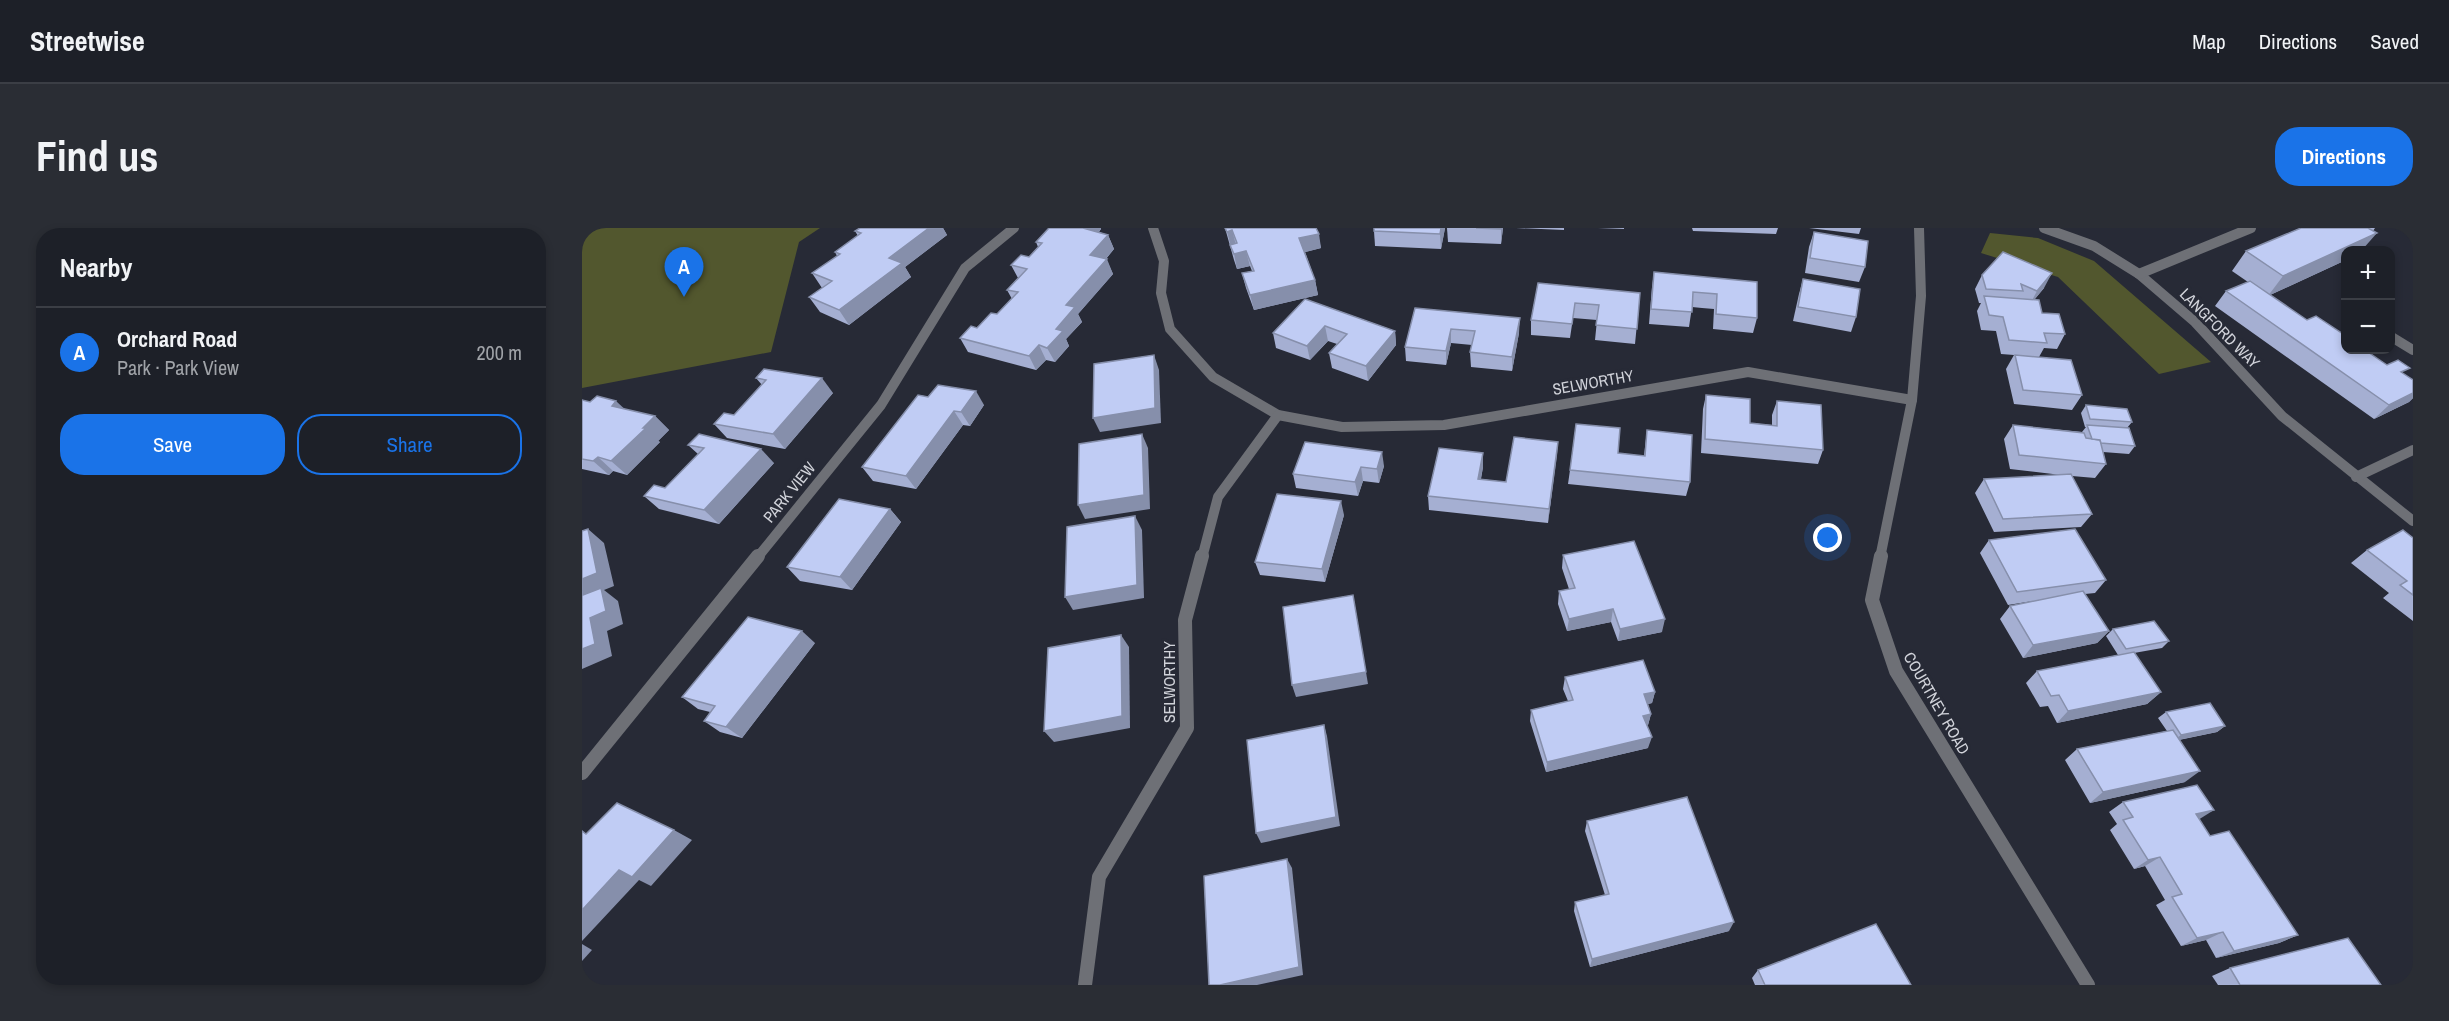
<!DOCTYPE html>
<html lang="en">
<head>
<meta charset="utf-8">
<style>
  :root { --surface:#1d2028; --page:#2a2d34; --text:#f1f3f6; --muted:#a0a3a8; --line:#3b3e45; --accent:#1a73e8 }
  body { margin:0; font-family:"Archivo Narrow",sans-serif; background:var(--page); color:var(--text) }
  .controls { position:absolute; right:18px; top:18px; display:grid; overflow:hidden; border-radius:12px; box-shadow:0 3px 9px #0003 }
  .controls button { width:54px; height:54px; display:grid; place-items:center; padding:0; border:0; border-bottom:2px solid var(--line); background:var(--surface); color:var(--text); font:30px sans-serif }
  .you { position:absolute; left:1246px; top:310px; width:21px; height:21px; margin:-15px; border:4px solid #fff; border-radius:50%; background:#1a73e8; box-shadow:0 0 0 9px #1a73e833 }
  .badge { display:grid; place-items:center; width:39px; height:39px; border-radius:50%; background:var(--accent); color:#fff; font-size:20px; font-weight:700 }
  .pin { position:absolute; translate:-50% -50px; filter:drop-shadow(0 2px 3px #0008) }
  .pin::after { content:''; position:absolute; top:32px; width:21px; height:18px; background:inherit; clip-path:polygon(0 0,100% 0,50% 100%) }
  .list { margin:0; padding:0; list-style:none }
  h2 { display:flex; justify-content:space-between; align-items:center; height:78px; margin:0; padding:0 24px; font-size:26px }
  h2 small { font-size:20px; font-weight:400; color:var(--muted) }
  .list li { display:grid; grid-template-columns:39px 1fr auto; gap:18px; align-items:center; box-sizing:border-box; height:90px; padding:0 24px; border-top:2px solid var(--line) }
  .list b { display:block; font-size:22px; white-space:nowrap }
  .list p { margin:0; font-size:20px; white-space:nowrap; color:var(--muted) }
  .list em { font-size:20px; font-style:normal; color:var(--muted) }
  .actions { display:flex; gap:12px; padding:18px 24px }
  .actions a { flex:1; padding:14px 0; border:2px solid var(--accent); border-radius:24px; text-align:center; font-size:21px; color:var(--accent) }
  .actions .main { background:var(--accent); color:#fff }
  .map { position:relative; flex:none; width:1831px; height:757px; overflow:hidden; border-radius:24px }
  header { display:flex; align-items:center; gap:36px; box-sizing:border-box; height:84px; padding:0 30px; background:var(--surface); border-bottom:2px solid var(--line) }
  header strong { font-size:28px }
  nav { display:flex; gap:33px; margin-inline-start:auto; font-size:21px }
  .intro { display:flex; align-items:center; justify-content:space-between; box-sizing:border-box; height:144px; padding:0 36px }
  h1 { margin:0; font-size:42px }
  .button { padding:15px 27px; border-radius:24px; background:var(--accent); color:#fff; font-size:21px; font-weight:700 }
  main { display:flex; gap:36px; padding:0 36px }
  aside { flex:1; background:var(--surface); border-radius:24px; box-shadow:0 3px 9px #0003 }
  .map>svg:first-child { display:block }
</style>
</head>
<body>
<header>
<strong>Streetwise</strong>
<nav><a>Map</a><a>Directions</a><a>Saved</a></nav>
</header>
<div class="intro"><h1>Find us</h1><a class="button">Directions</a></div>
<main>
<aside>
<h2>Nearby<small></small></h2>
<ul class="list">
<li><span class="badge">A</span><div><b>Orchard Road</b><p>Park · Park View</p></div><em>200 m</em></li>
</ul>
<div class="actions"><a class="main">Save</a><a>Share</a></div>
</aside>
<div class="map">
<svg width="1831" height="757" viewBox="0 0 1831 757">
  <rect width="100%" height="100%" fill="#272a36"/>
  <g fill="#52572e">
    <polygon points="0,0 238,0 217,14 189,124 0,160"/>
    <polygon points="1408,5 1456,10 1512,33 1629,134 1577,146 1476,49 1399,25"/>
  </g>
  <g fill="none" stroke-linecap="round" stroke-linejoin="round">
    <g stroke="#6e7076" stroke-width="10">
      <polyline points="571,0 582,33 579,65 588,101 631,149 696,187 760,199 862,197 1166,144 1330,172"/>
      <polyline points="1462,0 1512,18 1557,46 1613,94 1700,188 1831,293"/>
      <polyline points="1557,46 1669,0"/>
      <polyline points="1808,108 1831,122"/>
      <polyline points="1774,249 1831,222"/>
      <polyline points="175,330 299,177 383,40 432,0"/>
      <polyline points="620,330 636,269 696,187"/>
      <polyline points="1298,330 1330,172 1339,68 1337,0"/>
    </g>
    <g stroke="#6e7076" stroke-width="14">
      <polyline points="1299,328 1290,372 1314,443 1506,757"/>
      <polyline points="0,545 176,328"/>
      <polyline points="503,757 517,649 605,500 603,392 620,328"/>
    </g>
  </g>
  <g fill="#a5afd2">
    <polygon points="278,0 361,0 365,7 323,39 329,49 267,97 238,84 227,69 240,60 230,45 255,28 253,24 276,8 273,3"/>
    <polygon points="467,0 519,0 519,1 517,4 526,7 532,21 524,31 531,46 496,86 500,94 484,111 487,118 473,134 464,132 454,142 386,124 378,110 415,86 430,71 425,62 436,50 429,37 447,29 456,19 454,14"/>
    <polygon points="643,0 734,0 739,20 723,24 733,52 736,67 672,82 664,60 660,45 670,43 668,38 655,41 652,32"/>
    <polygon points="792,0 863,0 859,21 793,18 792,3"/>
    <polygon points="865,0 921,0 919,16 866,14"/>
    <polygon points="934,0 982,0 982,2"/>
    <polygon points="1016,0 1042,0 1042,1"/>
    <polygon points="1110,0 1196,0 1194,6 1111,3"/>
    <polygon points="1227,0 1279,0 1277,6"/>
    <polygon points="1719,0 1793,0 1791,3 1764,22 1764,32 1688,67 1725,92 1805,137 1831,152 1831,170 1827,174 1792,191 1633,78 1644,63 1666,54 1650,43 1664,23"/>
    <polygon points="1232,4 1283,39 1277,54 1223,45 1227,19"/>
    <polygon points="1072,44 1175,54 1175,90 1171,105 1131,101 1132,81 1120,80 1110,79 1107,99 1067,96 1070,59"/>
    <polygon points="1400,47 1462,60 1452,72 1460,85 1483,106 1475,121 1462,120 1457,129 1500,167 1490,182 1432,176 1424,141 1432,127 1419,126 1414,103 1399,102 1395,83 1399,75 1397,75 1393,61"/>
    <polygon points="1221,51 1274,89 1269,104 1211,93 1217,66"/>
    <polygon points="956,55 1058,65 1053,116 1013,112 1015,92 991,90 988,110 949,107 949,92"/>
    <polygon points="723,71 813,103 814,117 786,153 750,140 747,125 755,116 746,113 728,132 694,120 691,105"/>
    <polygon points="833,80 937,105 930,143 889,139 888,124 890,117 869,115 864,137 824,133 823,119"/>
    <polygon points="174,150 251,165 203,221 145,210 132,196 152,187 180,157"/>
    <polygon points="336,167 402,177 388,198 381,197 334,261 291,253 280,239"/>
    <polygon points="1124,167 1168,195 1190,197 1190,187 1195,173 1241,222 1236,236 1119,225 1121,181"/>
    <polygon points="0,172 73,188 87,202 76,213 78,214 45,247 31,243 27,247 0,241"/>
    <polygon points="1504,177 1550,194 1545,200 1553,218 1547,226 1521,224 1524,236 1513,250 1490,248 1510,286 1499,299 1412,304 1393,265 1402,251 1479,247 1428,241 1422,211 1431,197 1500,204 1504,199 1503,199 1499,185"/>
    <polygon points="1065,202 1108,254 1104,268 986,256 988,242 1036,225 1062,228"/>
    <polygon points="723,214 802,238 797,255 781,253 776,268 714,260 711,246"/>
    <polygon points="976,214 966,295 847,282 846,268 901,225 901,239 899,251 924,254"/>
    <polygon points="106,217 192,235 137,296 77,281 62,268 83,260 116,226"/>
    <polygon points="308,281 319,294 270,362 218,353 205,339"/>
    <polygon points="762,287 743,354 678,347 673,334"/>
    <polygon points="1831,310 1831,393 1801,370 1807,365 1769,335 1785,322"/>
    <polygon points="1407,312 1524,352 1513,365 1503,366 1527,403 1515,415 1441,430 1418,391 1428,378 1451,373 1426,377 1398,325"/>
    <polygon points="981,327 1080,404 1036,413 1029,394 985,403 976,376 977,363 987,361 980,340"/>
    <polygon points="1531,401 1587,413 1580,420 1552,425 1579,464 1565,476 1475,495 1466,478 1458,479 1444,455 1455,443 1536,427 1524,408"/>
    <polygon points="233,415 160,510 138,504 122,493 128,484 116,481 100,469"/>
    <polygon points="983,449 1073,464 1070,475 1066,476 1069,486 1066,497 1065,497 1066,520 964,544 948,493 949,482 986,473 981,461"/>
    <polygon points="1584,484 1643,498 1635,504 1597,512 1603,554 1508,575 1483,532 1495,521 1585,503 1576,490"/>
    <polygon points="1541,574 1617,591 1628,608 1716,707 1697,715 1634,730 1624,712 1599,718 1574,677 1583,672 1563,638 1552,641 1528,602 1535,596 1527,584"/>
    <polygon points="1005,593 1147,703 1008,739 992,683 993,674 1023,667 1003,603"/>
    <polygon points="1648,740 1799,757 1636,757 1630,748"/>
    <polygon points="1176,742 1329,757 1173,757 1170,750"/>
  </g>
  <g fill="#868fab">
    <polygon points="347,0 361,0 365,7 323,39 329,49 267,97 257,82 307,30"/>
    <polygon points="501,0 519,0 519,1 507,15"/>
    <polygon points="859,0 863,0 859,21 858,6"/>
    <polygon points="919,0 921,0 919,16"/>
    <polygon points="650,2 654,17 649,19 645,4"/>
    <polygon points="1795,5 1780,22 1764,22 1764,32 1686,68 1701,48"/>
    <polygon points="737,6 739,20 720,25 717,10"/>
    <polygon points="526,7 532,21 514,42 508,27"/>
    <polygon points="664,23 668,38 655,41 652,26"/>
    <polygon points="525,31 531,46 496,86 500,94 484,111 487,118 473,134 465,120 484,77"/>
    <polygon points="1470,45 1462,60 1447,78 1455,63"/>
    <polygon points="733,52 736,67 672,82 668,67"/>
    <polygon points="938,90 937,105 930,143 930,129"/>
    <polygon points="743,98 746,113 728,132 725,118"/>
    <polygon points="869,101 869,115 864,137 864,123"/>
    <polygon points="813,103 814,117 786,153 784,138"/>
    <polygon points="457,117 464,132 454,142 447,128"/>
    <polygon points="572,127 577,142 579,195 518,204 511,190"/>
    <polygon points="240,150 251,165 203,221 191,206"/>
    <polygon points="394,163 402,177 388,198 379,184"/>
    <polygon points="1831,165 1831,170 1827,174 1792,191 1807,177"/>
    <polygon points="34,173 49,187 30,178"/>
    <polygon points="372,183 381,197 334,261 324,248"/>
    <polygon points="73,188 87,202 76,213 78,214 45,247 29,233"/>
    <polygon points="560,206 566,220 568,281 503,291 496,277"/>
    <polygon points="976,214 975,228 966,295 967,281"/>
    <polygon points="179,221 192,235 137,296 122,282"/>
    <polygon points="800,224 802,238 797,255 795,241"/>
    <polygon points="901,225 901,239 896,265 896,251"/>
    <polygon points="16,229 31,243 27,247 11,233"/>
    <polygon points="779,239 781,253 776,268 773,254"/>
    <polygon points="759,273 762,287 743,354 740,341"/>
    <polygon points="308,281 319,294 270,362 258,349"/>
    <polygon points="553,288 560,302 562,370 491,382 483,369"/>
    <polygon points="6,301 22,315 32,358 22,362 36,373 41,396 25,403 30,428 0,441 0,421 8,390 0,362 0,351"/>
    <polygon points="771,367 786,456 714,469 710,457"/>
    <polygon points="1031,381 1029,394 985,403 987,391"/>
    <polygon points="1083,391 1080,404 1036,413 1038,401"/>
    <polygon points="220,403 233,415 160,510 144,499"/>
    <polygon points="1527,403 1515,415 1441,430 1451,417"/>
    <polygon points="539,407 547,419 548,500 472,514 462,503"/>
    <polygon points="1073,464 1070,475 1059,478 1062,466"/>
    <polygon points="1579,464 1565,476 1475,495 1486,483"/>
    <polygon points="1069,486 1066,497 1058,499 1061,488"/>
    <polygon points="742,497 745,508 758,598 679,615 674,605"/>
    <polygon points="1643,498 1635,504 1591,513 1599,507"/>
    <polygon points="1070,509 1066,520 964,544 965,534"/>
    <polygon points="1618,543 1603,554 1508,575 1521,564"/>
    <polygon points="1632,582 1616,592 1614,586"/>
    <polygon points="92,602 110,612 69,658 57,652 0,713 0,682 37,642"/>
    <polygon points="1578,629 1563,638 1552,641 1566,632"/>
    <polygon points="705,631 710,640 721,747 675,757 638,757"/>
    <polygon points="1152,694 1147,703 1008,739 1010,731"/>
    <polygon points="1641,704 1624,712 1599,718 1615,710"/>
    <polygon points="1716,707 1697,715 1634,730 1652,723"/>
    <polygon points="0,716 10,722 0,733"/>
  </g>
  <g fill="#c0ccf4" stroke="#868fab" stroke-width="1.5">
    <polygon points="278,0 347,0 307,30 320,35 257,82 227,69 250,53 230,45 258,26 253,24 279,5 273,3"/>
    <polygon points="467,0 501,0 526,7 508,27 525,31 484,77 493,79 474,101 481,103 465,120 457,117 447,128 378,110 389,98 395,100 409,85 415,86 436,64 425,62 445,41 429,37 439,27 447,29 460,15 454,14"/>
    <polygon points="643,0 734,0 737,6 717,10 733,52 668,67 660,45 672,43 664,23 652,26 648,17 655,15 650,2 645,4"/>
    <polygon points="792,0 859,0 858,6 792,3"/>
    <polygon points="894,0 919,0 919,1"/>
    <polygon points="1719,0 1786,0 1795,5 1701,48 1664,23"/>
    <polygon points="1232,4 1286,13 1283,39 1228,30"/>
    <polygon points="1421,24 1470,45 1455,63 1439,56 1441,63 1404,61 1400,47"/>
    <polygon points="1072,44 1175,54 1175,90 1134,86 1135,66 1111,64 1110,84 1069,81"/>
    <polygon points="1221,51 1278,61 1274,89 1216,79"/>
    <polygon points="1668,53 1725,92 1734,88 1764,108 1764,122 1783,122 1805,137 1816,132 1828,140 1819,144 1831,152 1831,165 1807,177 1644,63"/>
    <polygon points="956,55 1058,65 1055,101 1014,97 1017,77 993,75 990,96 949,92"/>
    <polygon points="1402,68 1457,72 1460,85 1477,86 1483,106 1462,105 1465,115 1427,112 1421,89 1407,87"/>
    <polygon points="723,71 813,103 784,138 747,125 765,106 743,98 725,118 691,105"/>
    <polygon points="833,80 938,90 930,129 888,124 893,103 869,101 864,123 823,119"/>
    <polygon points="572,127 573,180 511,190 512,136"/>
    <polygon points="1433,127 1489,132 1500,167 1441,162"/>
    <polygon points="182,141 240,150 191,206 132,196 142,185 152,187 184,152 174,150"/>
    <polygon points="356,157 394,163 379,184 372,183 324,248 280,239 336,167 346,169"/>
    <polygon points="1124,167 1168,171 1168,195 1195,198 1195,173 1239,177 1241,222 1123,211"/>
    <polygon points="15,168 34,173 30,178 73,188 61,200 64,200 29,233 16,229 11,233 0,231 0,172 8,174"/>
    <polygon points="1504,177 1545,181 1550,194 1508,191"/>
    <polygon points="994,196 1038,200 1036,225 1063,228 1065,202 1110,207 1108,254 988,242"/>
    <polygon points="1431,197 1502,205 1504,210 1518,212 1524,236 1437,227"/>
    <polygon points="1505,197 1547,200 1553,218 1519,215 1518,212 1510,211"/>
    <polygon points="117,206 179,221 122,282 62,268 72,257 83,260 122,220 106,217"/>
    <polygon points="560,206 562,267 496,277 497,216"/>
    <polygon points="932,209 976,214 967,281 846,268 857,220 901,225 896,251 924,254"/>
    <polygon points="723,214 800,224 795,241 779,239 773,254 711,246"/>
    <polygon points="1489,246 1510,286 1421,291 1402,251"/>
    <polygon points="695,266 759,273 740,341 673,334"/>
    <polygon points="257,271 308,281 258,349 205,339"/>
    <polygon points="553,288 555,357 483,369 485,299"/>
    <polygon points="6,301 15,345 0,351 0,303"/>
    <polygon points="1493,301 1524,352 1435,364 1407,312"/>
    <polygon points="1821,302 1831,310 1831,367 1818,357 1825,353 1785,322"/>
    <polygon points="1052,313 1083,391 1038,401 1031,381 987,391 977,363 993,360 981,327"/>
    <polygon points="19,360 24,383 8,390 13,416 0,421 0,362 1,367"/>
    <polygon points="1501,363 1527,403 1451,417 1428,378"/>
    <polygon points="771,367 784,444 710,457 701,379"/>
    <polygon points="166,389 220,403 144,499 122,493 133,478 100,469"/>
    <polygon points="1572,393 1587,413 1544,421 1531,401"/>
    <polygon points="539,407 540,488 462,503 466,420"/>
    <polygon points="1552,424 1579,464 1486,483 1477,467 1469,468 1455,443"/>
    <polygon points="1061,432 1073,464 1062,466 1069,486 1061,488 1070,509 965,534 949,482 991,472 983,449"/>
    <polygon points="1628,475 1643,498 1599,507 1584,484"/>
    <polygon points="742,497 754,589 674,605 665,512"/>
    <polygon points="1591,502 1618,543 1521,564 1495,521"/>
    <polygon points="1615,557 1632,582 1614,586 1628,608 1647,603 1716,707 1652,723 1641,704 1615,710 1590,669 1600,666 1578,629 1566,632 1541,592 1551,589 1541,574"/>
    <polygon points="1105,569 1152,694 1010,731 993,674 1027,666 1005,593"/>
    <polygon points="35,575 92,602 50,649 37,642 0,682 0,603 4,606"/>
    <polygon points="705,631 717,739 638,757 627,757 622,648"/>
    <polygon points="1294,696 1329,757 1183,757 1176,742"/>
    <polygon points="1766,710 1799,757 1658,757 1648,740"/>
  </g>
  <g text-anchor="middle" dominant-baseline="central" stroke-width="6" stroke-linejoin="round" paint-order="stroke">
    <g font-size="16" fill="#d1d3da" stroke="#272a36">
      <text transform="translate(1638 100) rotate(45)">LANGFORD WAY</text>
      <text transform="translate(1011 154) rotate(-10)">SELWORTHY</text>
      <text transform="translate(207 264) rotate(-51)">PARK VIEW</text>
      <text transform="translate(587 454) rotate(-90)">SELWORTHY</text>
      <text transform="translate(1355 475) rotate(60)">COURTNEY ROAD</text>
    </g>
  </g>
</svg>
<div class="controls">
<button>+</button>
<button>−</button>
</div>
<div class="you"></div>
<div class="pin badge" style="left:102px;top:69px">A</div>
</div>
</main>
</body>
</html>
